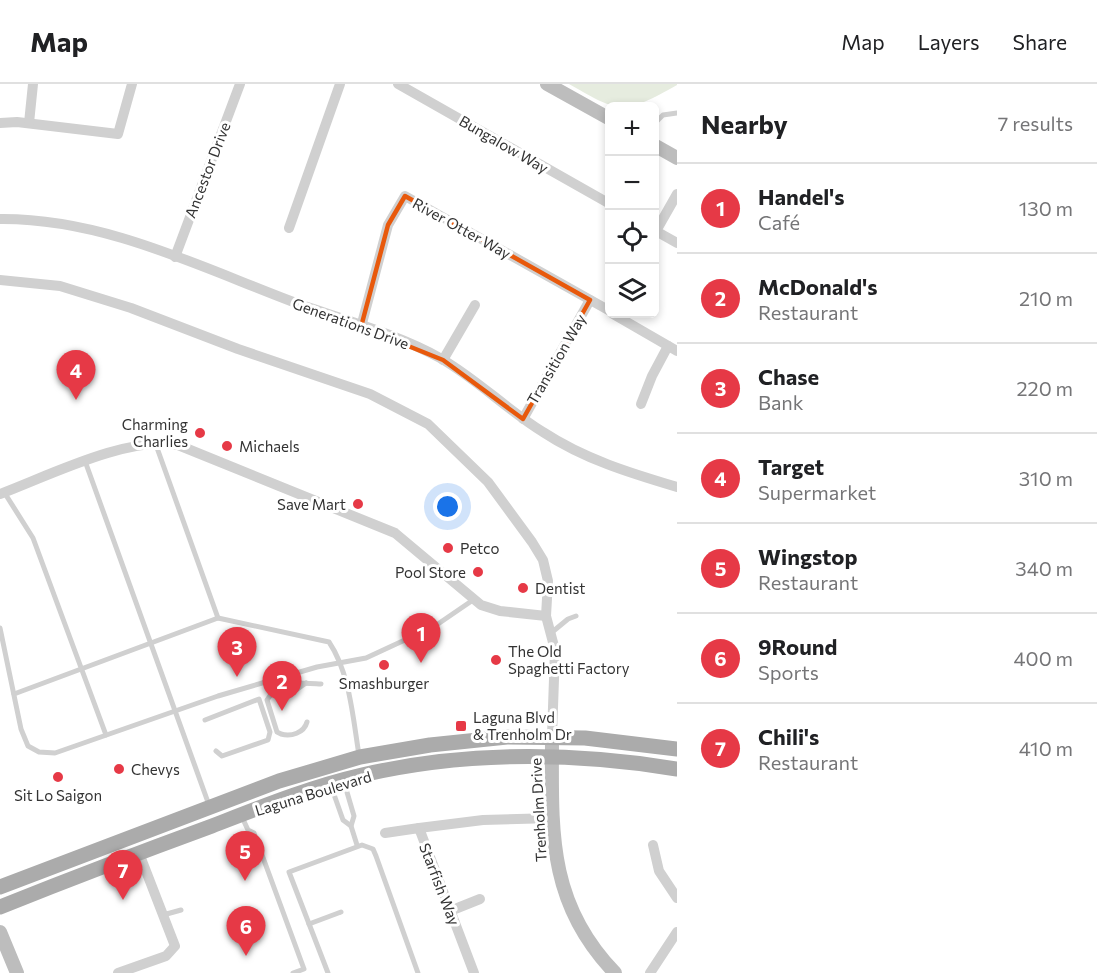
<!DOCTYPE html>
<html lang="en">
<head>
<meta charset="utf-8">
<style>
  :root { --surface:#fff; --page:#f2f2f2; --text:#202124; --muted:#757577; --line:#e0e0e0; --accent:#e63946 }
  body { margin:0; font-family:Commissioner,sans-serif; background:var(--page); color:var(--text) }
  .controls { position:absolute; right:18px; top:18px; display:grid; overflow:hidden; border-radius:9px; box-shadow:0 3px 9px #0003 }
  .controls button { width:54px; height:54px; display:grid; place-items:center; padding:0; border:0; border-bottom:2px solid var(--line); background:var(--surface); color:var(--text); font:30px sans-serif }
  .you { position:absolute; left:448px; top:423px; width:21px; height:21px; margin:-15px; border:4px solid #fff; border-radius:50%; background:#1a73e8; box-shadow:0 0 0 9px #1a73e833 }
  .badge { display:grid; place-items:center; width:39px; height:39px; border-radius:50%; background:var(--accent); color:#fff; font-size:20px; font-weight:700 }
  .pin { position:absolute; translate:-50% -50px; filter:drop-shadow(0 2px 3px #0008) }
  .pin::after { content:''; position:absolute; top:32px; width:21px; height:18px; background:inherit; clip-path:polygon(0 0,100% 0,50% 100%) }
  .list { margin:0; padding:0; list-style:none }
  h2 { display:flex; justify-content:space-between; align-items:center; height:78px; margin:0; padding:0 24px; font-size:26px }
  h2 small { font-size:20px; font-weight:400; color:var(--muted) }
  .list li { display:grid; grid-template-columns:39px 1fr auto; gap:18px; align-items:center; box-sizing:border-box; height:90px; padding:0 24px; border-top:2px solid var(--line) }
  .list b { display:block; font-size:22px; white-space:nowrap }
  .list p { margin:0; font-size:20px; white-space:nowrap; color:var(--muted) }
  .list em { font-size:20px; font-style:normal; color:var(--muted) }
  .icon { flex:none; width:33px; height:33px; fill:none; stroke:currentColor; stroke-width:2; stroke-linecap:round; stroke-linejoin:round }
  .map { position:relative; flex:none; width:677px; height:889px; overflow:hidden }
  header { display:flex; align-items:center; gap:36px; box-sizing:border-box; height:84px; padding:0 30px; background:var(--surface); border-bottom:2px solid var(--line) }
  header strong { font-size:28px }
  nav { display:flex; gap:33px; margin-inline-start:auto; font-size:21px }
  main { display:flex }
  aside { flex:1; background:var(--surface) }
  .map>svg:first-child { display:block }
</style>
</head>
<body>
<header>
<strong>Map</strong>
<nav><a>Map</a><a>Layers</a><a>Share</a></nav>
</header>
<main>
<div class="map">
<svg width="677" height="889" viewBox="0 0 677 889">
  <rect width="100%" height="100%" fill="#fff"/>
  <path fill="#e6ecdf" d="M569 0H677V1C623 31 621 30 569 0Z"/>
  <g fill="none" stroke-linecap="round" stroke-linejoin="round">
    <g stroke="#d0d0d0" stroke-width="5">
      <polyline points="654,40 663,31 677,29"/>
      <polyline points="156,361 218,534"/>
      <polyline points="85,377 209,721"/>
      <polyline points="4,408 33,454 106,651"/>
      <polyline points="0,544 21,645 28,662 39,668 55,669 218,612 317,583 366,574 435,542 473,516"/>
      <polyline points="551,549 568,535 576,532"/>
      <polyline points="280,604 296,606 306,599"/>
      <path d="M14 610 218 534 329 558C350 589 353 635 359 671"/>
      <polyline points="205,636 259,615 270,648 268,656 222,672 216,667"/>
      <path d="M307 638C304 649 291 653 281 650L277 648 267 616C279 596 301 599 321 600"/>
      <polyline points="344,698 354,732 351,742 357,761"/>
      <polyline points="331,702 343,736 351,742"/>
      <polyline points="242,733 248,746 254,749 304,885 293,889"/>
      <polyline points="163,831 181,826"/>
      <polyline points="309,840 341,828"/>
      <polyline points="328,889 289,788 362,761 373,765 376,772 418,889"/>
    </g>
    <g stroke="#d0d0d0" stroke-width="10">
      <polyline points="398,0 610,120"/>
      <polyline points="0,39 17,38 118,50 132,0"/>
      <polyline points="29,39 33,0"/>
      <path d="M0 135C104 134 200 183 296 219 343 236 395 249 440 274 477 295 507 326 543 348 584 375 630 389 677 403"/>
      <polyline points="289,144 340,0"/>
      <polyline points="654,146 677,159"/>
      <polyline points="656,147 677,110"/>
      <polyline points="175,173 240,0"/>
      <polyline points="0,196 60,202 131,224 238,265 370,310 428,340 488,398 532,458 543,476 548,497 546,532 555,566 552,652"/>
      <polyline points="613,230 677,267"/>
      <polyline points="361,243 388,141 405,112 610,227"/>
      <polyline points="443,276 475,221"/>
      <polyline points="641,320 652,292 668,262"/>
      <polyline points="523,335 590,216"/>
      <path d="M0 410C46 393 129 351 178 361L395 449 481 521 500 527 546 532"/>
      <polyline points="419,744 483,736 554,734"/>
      <polyline points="385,749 419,744 474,889"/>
      <polyline points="653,761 659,787 677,814"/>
      <polyline points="450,827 480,815"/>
      <polyline points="118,889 166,872 175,862 139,769"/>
      <polyline points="650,889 677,848"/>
    </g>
    <g stroke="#bdbdbd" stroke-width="14">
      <polyline points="547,0 610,35"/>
      <polyline points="654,61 677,74"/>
      <path d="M552 652C552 744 546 818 615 889"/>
      <polyline points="0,848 17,889"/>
    </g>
    <g stroke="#ababab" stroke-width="15">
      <polyline points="0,803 279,697 360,673 430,661 507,653 585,654 677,665"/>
      <path d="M0 823C70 795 141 768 212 742 261 723 310 703 362 691 466 667 572 668 677 685"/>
    </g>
  </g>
  <path fill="none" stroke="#e8590c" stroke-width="4.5" stroke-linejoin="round" d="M405 112 590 216 523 335 443 276 361 243 388 141Z"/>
  <g fill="#e63946" stroke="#fff" stroke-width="2">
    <circle cx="200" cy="349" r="6"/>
    <circle cx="227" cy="362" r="6"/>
    <circle cx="358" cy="420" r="6"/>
    <circle cx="448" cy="464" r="6"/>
    <circle cx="478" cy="488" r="6"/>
    <circle cx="523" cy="504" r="6"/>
    <circle cx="496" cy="576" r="6"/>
    <circle cx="384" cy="581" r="6"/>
    <rect x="455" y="636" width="12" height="12" rx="3"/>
    <circle cx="119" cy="685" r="6"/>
    <circle cx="58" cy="693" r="6"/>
  </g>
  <g text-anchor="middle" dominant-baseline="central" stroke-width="6" stroke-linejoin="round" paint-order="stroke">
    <g font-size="15" fill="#333" stroke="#fff">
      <text transform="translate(504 60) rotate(30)">Bungalow Way</text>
      <text transform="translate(207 86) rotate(-69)">Ancestor Drive</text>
      <text transform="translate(462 144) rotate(29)">River Otter Way</text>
      <text transform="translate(351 239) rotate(20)">Generations Drive</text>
      <text transform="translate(556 275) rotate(-60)">Transition Way</text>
      <text transform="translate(313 709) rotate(-17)">Laguna Boulevard</text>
      <text transform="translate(538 726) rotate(-93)">Trenholm Drive</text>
      <text transform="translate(440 800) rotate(69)">Starfish Way</text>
    </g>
    <g font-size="15" fill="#333" stroke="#fff" text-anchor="start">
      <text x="188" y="340" text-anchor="end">Charming<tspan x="188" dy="17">Charlies</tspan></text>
      <text x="239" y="362">Michaels</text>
      <text x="346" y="420" text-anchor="end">Save Mart</text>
      <text x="460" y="464">Petco</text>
      <text x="466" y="488" text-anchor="end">Pool Store</text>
      <text x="535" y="504">Dentist</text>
      <text x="508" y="567">The Old<tspan x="508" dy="17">Spaghetti Factory</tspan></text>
      <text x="384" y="599" text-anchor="middle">Smashburger</text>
      <text x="473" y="633">Laguna Blvd<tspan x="473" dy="17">&amp; Trenholm Dr</tspan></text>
      <text x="131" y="685">Chevys</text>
      <text x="58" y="711" text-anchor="middle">Sit Lo Saigon</text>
    </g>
  </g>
</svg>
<div class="controls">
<button>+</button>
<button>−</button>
<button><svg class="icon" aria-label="locate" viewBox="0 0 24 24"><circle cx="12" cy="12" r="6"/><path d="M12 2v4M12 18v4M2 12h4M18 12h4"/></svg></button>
<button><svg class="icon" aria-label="layers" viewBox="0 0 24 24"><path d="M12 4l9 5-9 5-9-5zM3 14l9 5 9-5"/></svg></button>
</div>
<div class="you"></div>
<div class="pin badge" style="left:421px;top:579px">1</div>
<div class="pin badge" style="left:282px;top:627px">2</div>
<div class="pin badge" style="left:237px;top:593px">3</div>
<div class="pin badge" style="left:76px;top:316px">4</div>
<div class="pin badge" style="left:245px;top:797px">5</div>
<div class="pin badge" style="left:246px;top:872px">6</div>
<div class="pin badge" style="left:123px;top:816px">7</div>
</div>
<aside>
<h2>Nearby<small>7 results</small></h2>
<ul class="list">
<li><span class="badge">1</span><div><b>Handel's</b><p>Café</p></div><em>130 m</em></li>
<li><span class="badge">2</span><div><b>McDonald's</b><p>Restaurant</p></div><em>210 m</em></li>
<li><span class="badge">3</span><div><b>Chase</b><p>Bank</p></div><em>220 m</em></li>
<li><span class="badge">4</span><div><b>Target</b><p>Supermarket</p></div><em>310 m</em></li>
<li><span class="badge">5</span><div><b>Wingstop</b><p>Restaurant</p></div><em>340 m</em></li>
<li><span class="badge">6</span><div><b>9Round</b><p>Sports</p></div><em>400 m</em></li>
<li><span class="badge">7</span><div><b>Chili's</b><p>Restaurant</p></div><em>410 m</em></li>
</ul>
</aside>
</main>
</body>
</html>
